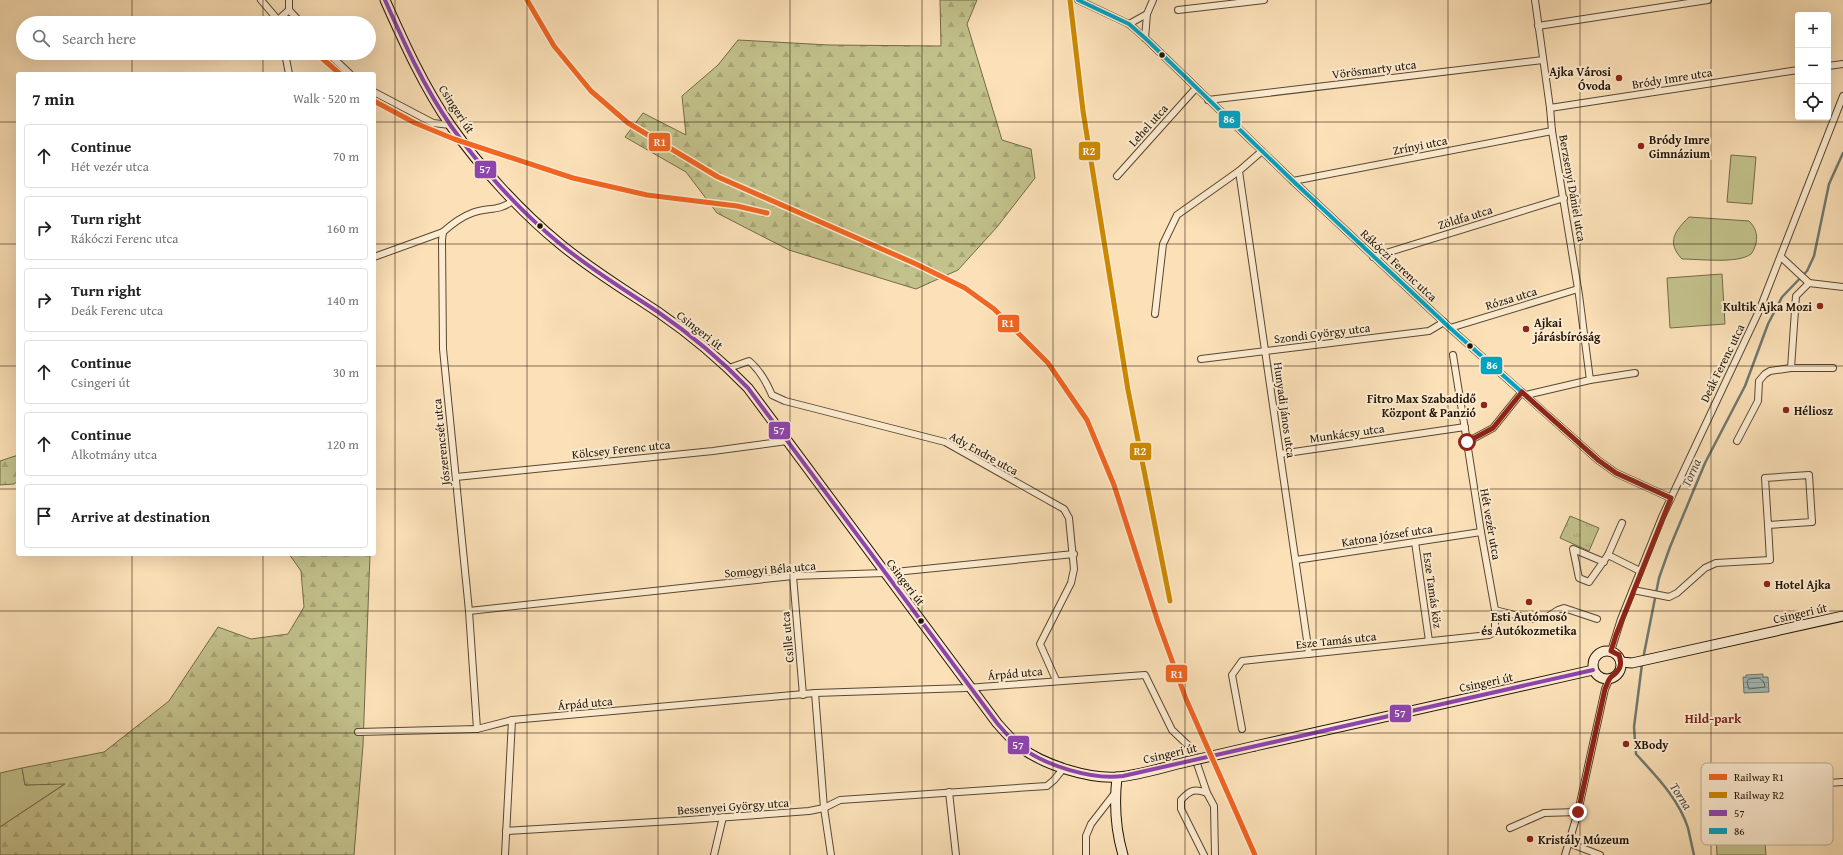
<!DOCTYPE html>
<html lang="en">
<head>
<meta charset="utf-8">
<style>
  :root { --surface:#fff; --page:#f6f6f6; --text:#222; --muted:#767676; --line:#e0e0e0 }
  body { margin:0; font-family:"Gentium Book Plus",serif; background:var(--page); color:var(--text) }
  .controls { position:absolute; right:12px; top:12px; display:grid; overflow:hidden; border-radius:4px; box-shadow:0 4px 16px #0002 }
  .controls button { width:36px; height:36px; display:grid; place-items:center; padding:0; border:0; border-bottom:1px solid var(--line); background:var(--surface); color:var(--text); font:20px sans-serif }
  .stop { position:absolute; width:12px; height:12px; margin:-9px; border:3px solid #8f2418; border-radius:50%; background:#fff }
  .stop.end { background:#8f2418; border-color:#fff; box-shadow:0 1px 4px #0008 }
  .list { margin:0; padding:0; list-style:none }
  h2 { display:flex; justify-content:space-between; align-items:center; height:52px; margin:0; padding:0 16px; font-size:17px }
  h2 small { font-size:13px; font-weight:400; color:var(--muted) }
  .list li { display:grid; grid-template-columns:26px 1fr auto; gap:12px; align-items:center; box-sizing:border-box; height:64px; margin:0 8px 8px; padding:0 8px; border:1px solid var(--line); border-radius:4px }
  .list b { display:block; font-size:15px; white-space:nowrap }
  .list p { margin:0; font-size:13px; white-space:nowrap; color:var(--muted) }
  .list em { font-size:13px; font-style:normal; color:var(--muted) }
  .icon { flex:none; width:22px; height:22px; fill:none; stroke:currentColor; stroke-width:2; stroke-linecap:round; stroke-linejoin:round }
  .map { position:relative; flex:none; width:1843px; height:855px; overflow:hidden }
  .search { position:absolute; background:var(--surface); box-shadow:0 4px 16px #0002; left:16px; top:16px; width:360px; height:44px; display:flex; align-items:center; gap:10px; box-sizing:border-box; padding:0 14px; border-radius:22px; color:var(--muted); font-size:15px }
  .panel { position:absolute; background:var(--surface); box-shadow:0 4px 16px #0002; left:16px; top:72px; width:360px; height:484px; border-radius:4px }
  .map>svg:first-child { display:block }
</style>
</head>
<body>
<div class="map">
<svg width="1843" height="855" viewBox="0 0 1843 855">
  <defs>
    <pattern id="forest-firs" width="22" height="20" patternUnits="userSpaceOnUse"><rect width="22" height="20" fill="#c3c28c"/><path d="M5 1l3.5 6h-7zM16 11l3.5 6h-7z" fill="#a7a677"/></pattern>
    <pattern id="park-tufts" width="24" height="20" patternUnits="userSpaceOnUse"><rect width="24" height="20" fill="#c3c28c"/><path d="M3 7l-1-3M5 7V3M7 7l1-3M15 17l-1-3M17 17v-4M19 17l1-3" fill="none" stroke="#a7a677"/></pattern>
    <pattern id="water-rules" width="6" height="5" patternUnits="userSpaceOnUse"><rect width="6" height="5" fill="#a2bbb8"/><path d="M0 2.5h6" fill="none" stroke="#8ba09d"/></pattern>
  </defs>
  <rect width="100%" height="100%" fill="#fce1b8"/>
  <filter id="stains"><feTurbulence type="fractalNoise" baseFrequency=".005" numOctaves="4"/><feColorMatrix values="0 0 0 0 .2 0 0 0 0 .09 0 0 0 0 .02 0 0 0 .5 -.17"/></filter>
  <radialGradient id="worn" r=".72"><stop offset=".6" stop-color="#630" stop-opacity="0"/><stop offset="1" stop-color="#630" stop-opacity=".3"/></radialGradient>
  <g fill="#c3c28c" stroke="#726b49">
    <polygon points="1731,155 1756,157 1752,204 1727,202"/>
    <path d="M1689 217 1749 221C1755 227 1758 234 1756 243 1755 247 1753 252 1751 254 1738 264 1699 259 1682 259 1666 242 1675 231 1689 217Z"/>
    <polygon points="1722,274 1725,324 1670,328 1667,278"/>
    <polygon points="22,768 25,785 66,783 0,827 0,773"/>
    <polygon points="1764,831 1766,855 1717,855 1716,835"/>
  </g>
  <g fill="url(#forest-firs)" stroke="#726b49">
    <polygon points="940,0 977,0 967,24 1002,140 1031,149 1035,178 997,227 958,270 916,289 789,250 717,213 686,172 625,137 643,113 686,135 682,96 718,65 738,40 829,45 941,46"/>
    <polygon points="18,455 18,481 14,484 0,485 0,461"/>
    <polygon points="289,554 370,554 363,745 354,855 0,855 0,827 65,784 25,785 22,768 104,752 169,701 218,627 251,639 288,634 304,607 301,571"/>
  </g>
  <polygon fill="url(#park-tufts)" stroke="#726b49" points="1570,516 1599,528 1589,551 1560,538"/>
  <polygon fill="url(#water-rules)" stroke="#6e7871" points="1763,674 1763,677 1768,677 1769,692 1744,693 1743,677 1746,677 1746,675"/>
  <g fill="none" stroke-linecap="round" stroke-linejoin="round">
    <polygon stroke="#62685f" stroke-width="1" points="1749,679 1759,678 1764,682 1765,687 1749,689 1747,682"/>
    <g stroke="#6e7871" stroke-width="2.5">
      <polyline points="1643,659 1659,578 1670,547 1705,463 1745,386 1768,324 1782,297 1807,271 1814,256 1829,184 1843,153"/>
      <path d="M1642 664 1634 727 1636 754C1656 776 1679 799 1688 828 1690 837 1692 846 1694 855"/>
    </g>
    <g stroke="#584732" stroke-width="8">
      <g id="street">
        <polyline points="261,0 278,20"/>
        <polyline points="1078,0 1129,24 1145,38 1293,181 1450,328 1598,460 1616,473 1671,498"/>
        <polyline points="1535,0 1550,108 1552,131 1579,295 1590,380 1635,373"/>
        <polyline points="289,10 301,23"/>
        <polyline points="1178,10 1264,0"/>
        <polyline points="279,23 278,20 289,10 289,0"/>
        <polyline points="1129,24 1147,14 1153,0"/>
        <polyline points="1538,26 1708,0"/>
        <polyline points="1145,38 1147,14"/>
        <polyline points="285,53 289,74"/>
        <polyline points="328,53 350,74"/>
        <polyline points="1828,66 1843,64"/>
        <polyline points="374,92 433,123 450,125"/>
        <polyline points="1208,100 1543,60"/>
        <polyline points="1550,108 1798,70"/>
        <polyline points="1262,151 1239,171 1309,654"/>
        <polyline points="1117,176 1196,88"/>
        <polyline points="1293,181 1552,131"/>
        <polyline points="374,257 443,232"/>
        <polyline points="1373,257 1564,198"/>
        <polyline points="1781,257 1809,283"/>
        <polyline points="1155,314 1163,244 1177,215 1239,171"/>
        <polyline points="1450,328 1578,289"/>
        <polyline points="1453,355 1467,442"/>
        <polyline points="1201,359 1429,331 1444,322"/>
        <path d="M729 368 749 361C760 370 766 381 772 395L785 401 945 442 1064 509 1069 518 1074 569 1071 583 1040 644 1056 680"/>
        <polyline points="1791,368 1833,368"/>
        <polyline points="1526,395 1590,380"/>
        <polyline points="1737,441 1758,401 1759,381 1765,374 1770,371 1791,368 1796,296 1809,283 1843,287"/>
        <polyline points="1280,454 1465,427"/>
        <polygon points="1809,475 1812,522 1768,525 1765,478"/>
        <polyline points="456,477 713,451 787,441"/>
        <polyline points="1415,542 1429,641"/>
        <polyline points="1608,555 1622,523"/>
        <polyline points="1296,560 1481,532"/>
        <polyline points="1604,562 1573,549 1579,578 1589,582 1608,555 1640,571"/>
        <polyline points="793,576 803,695"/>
        <polyline points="1633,590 1669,597 1677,593 1705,568 1716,563 1770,560 1768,525"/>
        <polyline points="1495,610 1530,619 1547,617 1558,610 1564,608 1597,619"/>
        <polyline points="469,611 793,576 885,573 1074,554"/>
        <polyline points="1611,651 1621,619 1662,517 1759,311 1843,96"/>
        <polyline points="815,693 824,808 831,855"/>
        <path d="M477 729 469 611 443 349 442 240 443 232C452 224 461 217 472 213 487 207 499 212 514 200"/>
        <polyline points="1242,729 1232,675 1242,661 1489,635 1495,632 1495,610 1481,532 1467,442 1493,428 1522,392"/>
        <polyline points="358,732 477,729 512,720 815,693 966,688 1145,675 1172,730 1192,749 1207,793 1214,806 1215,855"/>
        <polyline points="1729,790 1843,782"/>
        <polyline points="949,792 956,855"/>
        <polyline points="1510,828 1544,813 1578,812"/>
        <polyline points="506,831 689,820 809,811 824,808 840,800 1047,786 1054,780 1063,769"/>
        <polyline points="1569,843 1600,855"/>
        <polyline points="505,855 512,720"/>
        <polyline points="714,855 723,817"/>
        <polyline points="1086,855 1086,836 1091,824 1115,793"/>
        <path d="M1204 855 1181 809V800C1190 790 1195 788 1207 793"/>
        <polyline points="1565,855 1578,812 1605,689 1610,678"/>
      </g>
    </g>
    <g stroke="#211406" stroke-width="11">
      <g id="secondary">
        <path d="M385 0C404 43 424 87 451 126 480 167 520 211 559 243 590 269 625 290 658 312 690 334 721 360 748 388L997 723C1004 731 1012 740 1020 747 1044 765 1088 779 1118 777 1141 775 1164 767 1186 762"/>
        <circle cx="1607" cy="665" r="14"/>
        <polyline points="1621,662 1632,663 1843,616"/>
        <polyline points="1255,746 1593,670"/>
        <path d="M1117 777C1114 804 1115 828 1123 855"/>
      </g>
    </g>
    <use href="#street" stroke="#fdecd1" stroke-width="6"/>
    <use href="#secondary" stroke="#fdecd1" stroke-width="9"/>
    <g stroke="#211406" stroke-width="11" stroke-linecap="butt">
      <polyline id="secondary-bridge" points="1186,762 1255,746"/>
    </g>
    <use href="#secondary-bridge" stroke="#fdecd1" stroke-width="9"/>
    <g stroke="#fdecd1" stroke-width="7">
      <path id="bus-1" d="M385 0C404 43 424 87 451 126 480 167 520 211 559 243 590 269 625 290 658 312 690 334 721 360 748 388L997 723C1004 731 1012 741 1021 747 1046 766 1092 780 1123 776L1593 670"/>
    </g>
    <g stroke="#fdecd1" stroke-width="7">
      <polyline id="bus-2" points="1078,0 1129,24 1145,38 1293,181 1450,328 1598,460 1616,473 1671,498"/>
    </g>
    <use href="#bus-1" stroke="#8e44ad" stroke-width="4"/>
    <use href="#bus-2" stroke="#02a2c4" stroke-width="4"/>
    <g stroke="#fdecd1" stroke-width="8">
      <g id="rail-1">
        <polyline points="527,0 554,46 591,91 628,123 718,177 916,264 965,288 994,309 1048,363 1087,420 1114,485 1158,622 1186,699 1255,855"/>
        <polyline points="316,53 340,74"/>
        <polyline points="374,101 415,123 454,139 573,178 647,195 737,206 767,213"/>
      </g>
    </g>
    <g stroke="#fdecd1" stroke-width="8">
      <polyline id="rail-2" points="1070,0 1083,111 1128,390 1170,601"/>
    </g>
    <use href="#rail-1" stroke="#f26522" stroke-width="5"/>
    <use href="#rail-2" stroke="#cc8901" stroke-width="5"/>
  </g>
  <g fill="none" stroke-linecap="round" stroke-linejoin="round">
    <path stroke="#8f2418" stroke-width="5" d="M1467 442 1493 428 1522 392 1598 460 1616 473 1671 498 1616 635 1611 651 1619 655C1623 666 1619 671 1611 677 1608 680 1607 685 1605 689L1578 812"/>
  </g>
  <path fill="none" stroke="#211406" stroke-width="1" stroke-opacity="0.55" d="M132 0V23M263 0V23M395 0V855M527 0V855M658 0V855M790 0V855M922 0V855M1053 0V855M1185 0V855M1316 0V855M1448 0V855M1580 0V855M1711 0V855M132 53V74M263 53V74M0 122H18M374 122H1843M0 244H18M374 244H1843M0 366H18M374 366H1843M0 489H18M374 489H1843M132 554V855M263 554V855M0 611H1843M0 733H1843"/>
  <g fill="#211406" stroke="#fdecd1" stroke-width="1.5">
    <circle cx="1162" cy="55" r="3.5"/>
    <circle cx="540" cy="226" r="3.5"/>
    <circle cx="1470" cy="346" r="3.5"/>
    <circle cx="921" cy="621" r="3.5"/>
  </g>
  <g fill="#8f2418" stroke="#fdecd1" stroke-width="1.5">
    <circle cx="1619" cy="78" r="4"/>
    <circle cx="1641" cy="146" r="4"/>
    <circle cx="1820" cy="306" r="4"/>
    <circle cx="1526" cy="329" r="4"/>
    <circle cx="1484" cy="405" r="4"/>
    <circle cx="1786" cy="410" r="4"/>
    <circle cx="1767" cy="584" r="4"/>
    <circle cx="1529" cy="602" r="4"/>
    <circle cx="1626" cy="744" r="4"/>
    <circle cx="1530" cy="839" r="4"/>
  </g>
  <g text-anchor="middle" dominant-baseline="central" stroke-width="4" stroke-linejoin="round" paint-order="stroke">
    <g font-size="12" fill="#211406" stroke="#fdecd1">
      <text transform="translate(1374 69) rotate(-7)">Vörösmarty utca</text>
      <text transform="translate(1672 78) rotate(-9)">Bródy Imre utca</text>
      <text transform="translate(457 109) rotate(57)">Csingeri út</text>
      <text transform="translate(1148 125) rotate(-48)">Lehel utca</text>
      <text transform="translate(1420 145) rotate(-11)">Zrínyi utca</text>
      <text transform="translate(1573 188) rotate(80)">Berzsenyi Dániel utca</text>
      <text transform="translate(1465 217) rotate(-17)">Zöldfa utca</text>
      <text transform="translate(1399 265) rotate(43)">Rákóczi Ferenc utca</text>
      <text transform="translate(1511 298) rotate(-17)">Rózsa utca</text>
      <text transform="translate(700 330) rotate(38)">Csingeri út</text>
      <text transform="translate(1322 333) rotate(-7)">Szondi György utca</text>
      <text transform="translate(1722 363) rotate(-64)">Deák Ferenc utca</text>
      <text transform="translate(1285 410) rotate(82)">Hunyadi János utca</text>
      <text transform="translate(1347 433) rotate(-8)">Munkácsy utca</text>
      <text transform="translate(441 442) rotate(-96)">Jószerencsét utca</text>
      <text transform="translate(621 449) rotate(-6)">Kölcsey Ferenc utca</text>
      <text transform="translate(984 453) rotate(29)">Ady Endre utca</text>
      <text transform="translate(1491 524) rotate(80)">Hét vezér utca</text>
      <text transform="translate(1387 535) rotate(-9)">Katona József utca</text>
      <text transform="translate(770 569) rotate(-5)">Somogyi Béla utca</text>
      <text transform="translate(906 582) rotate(53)">Csingeri út</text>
      <text transform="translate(1433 590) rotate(82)">Esze Tamás köz</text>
      <text transform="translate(1800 613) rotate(-13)">Csingeri út</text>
      <text transform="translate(787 637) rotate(-95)">Csille utca</text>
      <text transform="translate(1336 640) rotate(-6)">Esze Tamás utca</text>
      <text transform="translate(1015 673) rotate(-5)">Árpád utca</text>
      <text transform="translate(1486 682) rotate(-12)">Csingeri út</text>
      <text transform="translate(585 703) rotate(-5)">Árpád utca</text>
      <text transform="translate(1170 753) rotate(-13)">Csingeri út</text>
      <text transform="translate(733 806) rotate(-4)">Bessenyei György utca</text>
    </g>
    <g font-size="12" font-weight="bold" fill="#211406" stroke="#fdecd1" text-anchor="start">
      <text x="1611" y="71" text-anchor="end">Ajka Városi<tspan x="1611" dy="14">Óvoda</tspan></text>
      <text x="1649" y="139">Bródy Imre<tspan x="1649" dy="14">Gimnázium</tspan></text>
      <text x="1812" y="306" text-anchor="end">Kultik Ajka Mozi</text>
      <text x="1534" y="322">Ajkai<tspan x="1534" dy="14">járásbíróság</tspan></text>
      <text x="1476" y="398" text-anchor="end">Fitro Max Szabadidő<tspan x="1476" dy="14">Központ &amp; Panzió</tspan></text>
      <text x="1794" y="410">Héliosz</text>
      <text x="1775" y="584">Hotel Ajka</text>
      <text x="1529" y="616" text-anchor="middle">Esti Autómosó<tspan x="1529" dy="14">és Autókozmetika</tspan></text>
      <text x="1634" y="744">XBody</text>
      <text x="1538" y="839">Kristály Múzeum</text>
    </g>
    <g font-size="13" font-style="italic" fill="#4e4e44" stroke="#fdecd1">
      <text transform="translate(1691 473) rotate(-66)">Torna</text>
      <text transform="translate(1681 796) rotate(57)">Torna</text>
    </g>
    <g font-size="13" font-weight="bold" fill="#7a1f14" stroke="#fdecd1">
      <text x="1713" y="718">Hild-park</text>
    </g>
  </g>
  <rect x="1701" y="763" width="132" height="82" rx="6" fill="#fdecd1" stroke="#bbab94" stroke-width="1"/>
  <rect x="1709" y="774" width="18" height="6" fill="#f26522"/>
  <rect x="1709" y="792" width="18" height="6" fill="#cc8901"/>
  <rect x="1709" y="810" width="18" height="6" fill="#8e44ad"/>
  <rect x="1709" y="828" width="18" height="6" fill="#02a2c4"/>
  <g font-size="11" fill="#211406">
    <text x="1734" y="781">Railway R1</text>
    <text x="1734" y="799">Railway R2</text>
    <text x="1734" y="817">57</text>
    <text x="1734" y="835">86</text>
  </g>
  <g stroke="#fdecd1" stroke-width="1.5">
    <rect x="1218" y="110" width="23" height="19" rx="4" fill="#02a2c4"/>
    <rect x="648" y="132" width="23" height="20" rx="4" fill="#f26522"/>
    <rect x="1078" y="141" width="23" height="20" rx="4" fill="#cc8901"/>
    <rect x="474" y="160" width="23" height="19" rx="4" fill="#8e44ad"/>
    <rect x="997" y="314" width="23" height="19" rx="4" fill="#f26522"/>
    <rect x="1480" y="356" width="23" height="19" rx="4" fill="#02a2c4"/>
    <rect x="768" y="421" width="23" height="19" rx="4" fill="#8e44ad"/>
    <rect x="1129" y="442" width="23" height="19" rx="4" fill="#cc8901"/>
    <rect x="1165" y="664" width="23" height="19" rx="4" fill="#f26522"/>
    <rect x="1389" y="704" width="23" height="19" rx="4" fill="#8e44ad"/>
    <rect x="1007" y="735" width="23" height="20" rx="4" fill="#8e44ad"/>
  </g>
  <g font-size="11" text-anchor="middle" font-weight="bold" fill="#fff">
    <text x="1229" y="123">86</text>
    <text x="660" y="146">R1</text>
    <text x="1089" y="155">R2</text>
    <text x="485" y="173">57</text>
    <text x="1008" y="327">R1</text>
    <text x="1492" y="369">86</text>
    <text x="779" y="434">57</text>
    <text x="1140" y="455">R2</text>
    <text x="1177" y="678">R1</text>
    <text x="1400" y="717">57</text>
    <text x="1018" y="749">57</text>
  </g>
  <rect width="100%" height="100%" filter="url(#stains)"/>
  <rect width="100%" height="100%" fill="url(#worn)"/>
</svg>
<div class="controls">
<button>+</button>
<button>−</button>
<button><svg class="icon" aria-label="locate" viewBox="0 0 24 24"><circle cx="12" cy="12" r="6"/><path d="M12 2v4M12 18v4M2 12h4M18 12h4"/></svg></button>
</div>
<div class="stop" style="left:1467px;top:442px"></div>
<div class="stop end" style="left:1578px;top:812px"></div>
<div class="search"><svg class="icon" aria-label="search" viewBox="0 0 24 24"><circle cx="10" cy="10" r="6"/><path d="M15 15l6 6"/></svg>Search here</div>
<section class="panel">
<h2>7 min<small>Walk · 520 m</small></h2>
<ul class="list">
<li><svg class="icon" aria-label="ahead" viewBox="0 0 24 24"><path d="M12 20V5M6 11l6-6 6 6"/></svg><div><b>Continue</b><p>Hét vezér utca</p></div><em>70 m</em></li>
<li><svg class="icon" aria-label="right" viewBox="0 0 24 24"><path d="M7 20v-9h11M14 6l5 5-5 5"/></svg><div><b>Turn right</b><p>Rákóczi Ferenc utca</p></div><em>160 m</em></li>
<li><svg class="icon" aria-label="right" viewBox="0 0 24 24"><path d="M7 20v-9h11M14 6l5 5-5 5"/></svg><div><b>Turn right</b><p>Deák Ferenc utca</p></div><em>140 m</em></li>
<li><svg class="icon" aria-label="ahead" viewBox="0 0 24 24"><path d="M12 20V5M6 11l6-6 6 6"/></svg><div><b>Continue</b><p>Csingeri út</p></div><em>30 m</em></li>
<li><svg class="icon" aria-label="ahead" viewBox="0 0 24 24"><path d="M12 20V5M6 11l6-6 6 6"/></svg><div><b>Continue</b><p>Alkotmány utca</p></div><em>120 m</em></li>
<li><svg class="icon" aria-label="arrive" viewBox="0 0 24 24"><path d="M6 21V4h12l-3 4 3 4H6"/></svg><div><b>Arrive at destination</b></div></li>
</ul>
</section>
</div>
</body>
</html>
